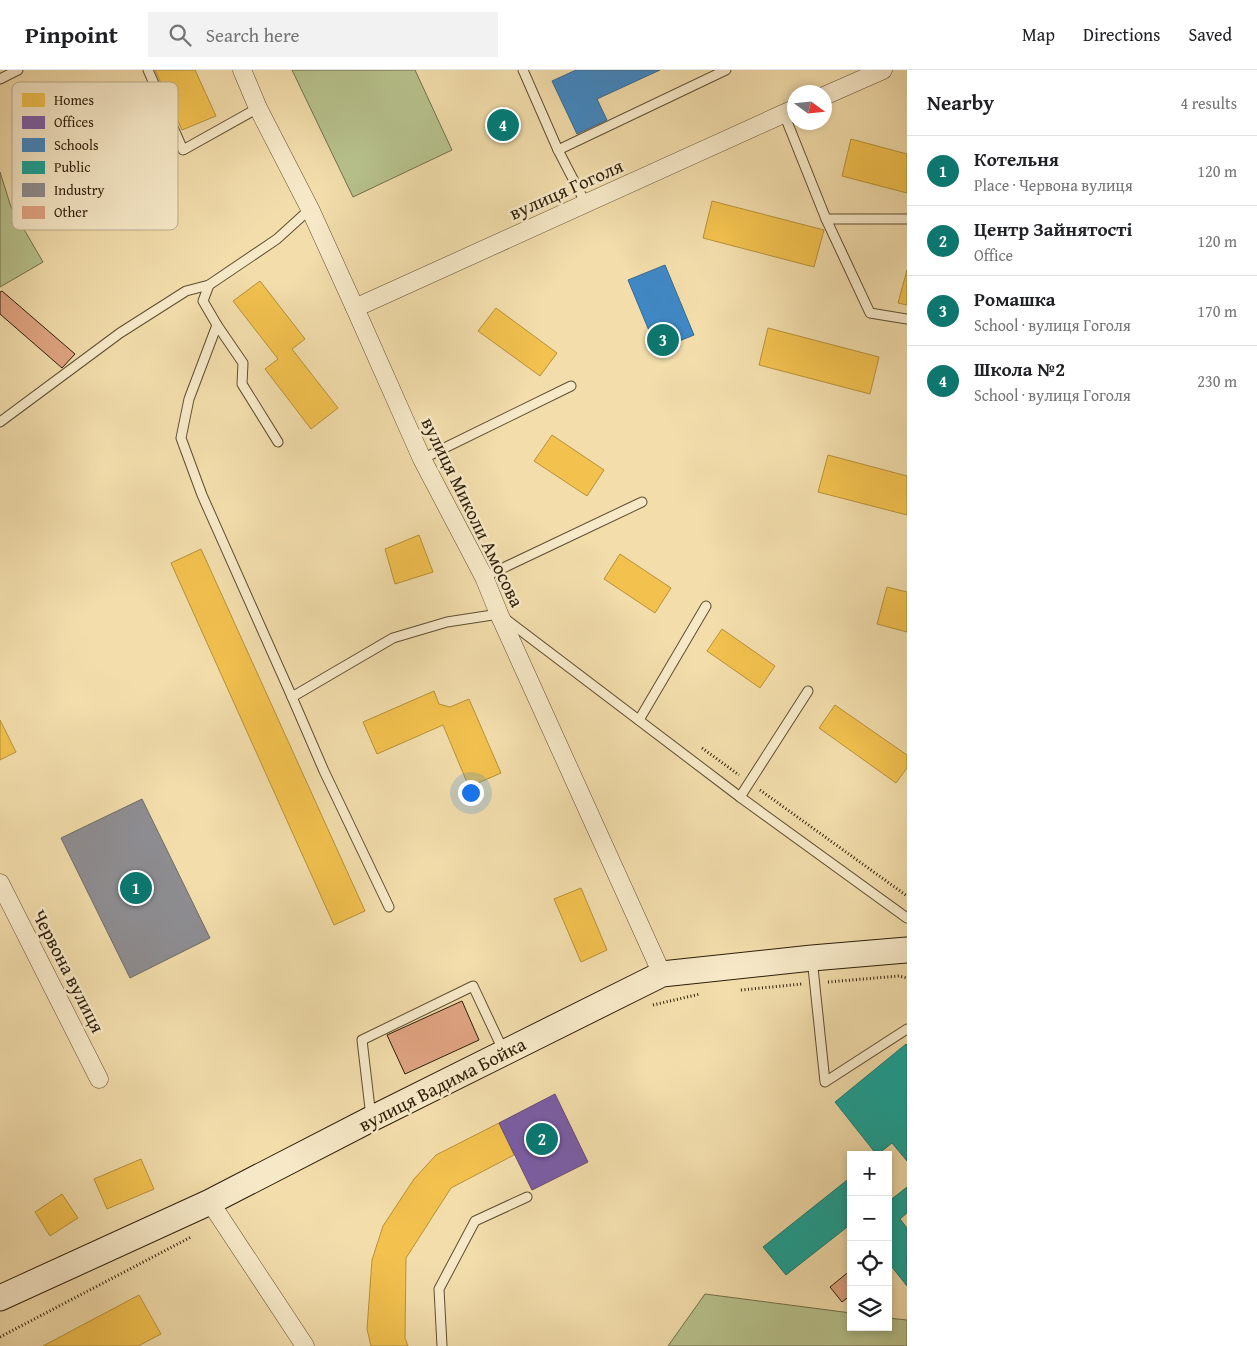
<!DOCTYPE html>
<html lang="en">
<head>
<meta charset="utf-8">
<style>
  :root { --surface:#fff; --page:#f2f2f2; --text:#202124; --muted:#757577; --line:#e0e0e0; --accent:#0f766e }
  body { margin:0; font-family:"Gentium Book Plus",serif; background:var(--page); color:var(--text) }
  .controls { position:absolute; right:15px; bottom:15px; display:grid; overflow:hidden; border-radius:0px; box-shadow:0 2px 8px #0003 }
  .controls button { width:45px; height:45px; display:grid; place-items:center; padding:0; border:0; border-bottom:1px solid var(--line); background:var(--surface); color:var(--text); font:25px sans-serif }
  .compass { position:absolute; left:787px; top:15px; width:45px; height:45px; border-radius:50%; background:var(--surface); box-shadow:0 2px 8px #0003; rotate:105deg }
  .you { position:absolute; left:470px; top:722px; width:18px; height:18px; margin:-12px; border:4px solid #fff; border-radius:50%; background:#1a73e8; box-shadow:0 0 0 8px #1a73e833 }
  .badge { display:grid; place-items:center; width:32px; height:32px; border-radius:50%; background:var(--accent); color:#fff; font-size:16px; font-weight:700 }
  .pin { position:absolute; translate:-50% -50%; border:2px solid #fff; box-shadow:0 1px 5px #0006 }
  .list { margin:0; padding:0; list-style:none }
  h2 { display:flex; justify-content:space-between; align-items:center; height:65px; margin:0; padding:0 20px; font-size:21px }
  h2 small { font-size:16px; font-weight:400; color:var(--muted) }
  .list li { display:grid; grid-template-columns:32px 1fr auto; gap:15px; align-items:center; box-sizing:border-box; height:70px; padding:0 20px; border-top:1px solid var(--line) }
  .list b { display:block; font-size:19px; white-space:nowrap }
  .list p { margin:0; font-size:16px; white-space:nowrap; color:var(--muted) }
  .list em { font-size:16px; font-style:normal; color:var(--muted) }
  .icon { flex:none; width:28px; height:28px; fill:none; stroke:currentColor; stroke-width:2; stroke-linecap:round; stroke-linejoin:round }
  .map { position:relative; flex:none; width:907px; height:1276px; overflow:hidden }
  header { display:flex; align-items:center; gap:30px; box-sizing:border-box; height:70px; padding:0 25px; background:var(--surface); border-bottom:1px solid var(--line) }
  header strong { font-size:24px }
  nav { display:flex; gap:28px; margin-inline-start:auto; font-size:18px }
  .search { width:350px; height:45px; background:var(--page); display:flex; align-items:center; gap:12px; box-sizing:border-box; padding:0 18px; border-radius:0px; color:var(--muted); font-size:19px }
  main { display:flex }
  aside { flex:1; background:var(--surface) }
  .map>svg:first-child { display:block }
</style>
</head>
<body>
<header>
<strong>Pinpoint</strong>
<div class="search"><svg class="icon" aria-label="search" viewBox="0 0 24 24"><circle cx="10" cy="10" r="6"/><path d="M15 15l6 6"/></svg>Search here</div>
<nav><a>Map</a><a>Directions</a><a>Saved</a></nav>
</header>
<main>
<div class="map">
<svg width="907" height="1276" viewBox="0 0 907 1276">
  <rect width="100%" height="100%" fill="#f2ddab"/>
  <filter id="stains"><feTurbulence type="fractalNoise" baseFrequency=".004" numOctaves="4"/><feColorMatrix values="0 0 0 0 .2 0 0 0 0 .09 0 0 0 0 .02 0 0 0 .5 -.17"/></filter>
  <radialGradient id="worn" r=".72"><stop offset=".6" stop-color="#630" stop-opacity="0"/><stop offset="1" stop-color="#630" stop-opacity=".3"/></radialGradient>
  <g fill="#b7c28c" stroke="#72704a">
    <polygon points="292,0 415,0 452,80 353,127"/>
    <polygon points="0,102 11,137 43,192 0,217"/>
    <polygon points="705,1224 851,1243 851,1257 888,1257 888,1248 907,1250 907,1276 668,1276"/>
  </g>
  <g fill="#f2c14e" stroke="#b79039">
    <polygon points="155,0 195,0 216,46 182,60"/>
    <polygon points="851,69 907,84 907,123 842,106"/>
    <polygon points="712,131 824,160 814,197 703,168"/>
    <polygon points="907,200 907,235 898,233"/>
    <polygon points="260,211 305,269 292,279 338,338 311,359 265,299 278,289 233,231"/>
    <polygon points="496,238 557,283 540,306 478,261"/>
    <polygon points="768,258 879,287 870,324 759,295"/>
    <polygon points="552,365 604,400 587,426 534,391"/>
    <polygon points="828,385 907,406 907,445 818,422"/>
    <polygon points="419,465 433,502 395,514 385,479"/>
    <polygon points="201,479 365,841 334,855 171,493"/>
    <polygon points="620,484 671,518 655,543 604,509"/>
    <polygon points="887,517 907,522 907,562 877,554"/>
    <polygon points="722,559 775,596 760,618 707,581"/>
    <polygon points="434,621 439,634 450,637 469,629 501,703 469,717 443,655 377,684 363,652"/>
    <polygon points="835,635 907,685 907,698 896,713 819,658"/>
    <polygon points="0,650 16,682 0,690"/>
    <polygon points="581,818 607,880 581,892 554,829"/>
    <polygon points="499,1053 514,1085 451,1118 406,1188 405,1268 408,1276 371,1276 367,1259 372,1190 383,1156 414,1109 436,1085"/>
    <polygon points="141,1089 154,1119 107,1139 94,1109"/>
    <polygon points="62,1124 78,1148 50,1166 35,1142"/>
    <polygon points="139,1225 161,1264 138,1276 43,1276"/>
  </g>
  <polygon fill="#7b5ea7" stroke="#644b77" points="555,1024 588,1092 532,1120 499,1053"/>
  <g fill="#3f88c5" stroke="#3a688c">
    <polygon points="576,0 660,0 597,29 607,50 577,64 552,11"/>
    <polygon points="665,195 694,265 657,280 628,210"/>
  </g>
  <g fill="#17a398" stroke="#1e7b6d">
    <polygon points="906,974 907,975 907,1091 892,1073 877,1085 835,1032"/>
    <polygon points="851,1107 851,1154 786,1205 763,1177"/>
    <polygon points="907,1117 907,1143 900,1149 907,1158 907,1216 888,1192 888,1132"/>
  </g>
  <polygon fill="#8d8d92" stroke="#706c69" points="142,729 210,868 130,908 61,768"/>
  <g fill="#e0a482" stroke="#2d1e08">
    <polygon points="2,221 75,284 62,298 0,244 0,222"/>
    <polygon points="462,931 479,970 405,1004 387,965"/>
    <polygon points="851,1200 851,1225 842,1232 830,1217"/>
  </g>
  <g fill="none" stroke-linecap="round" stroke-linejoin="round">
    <g stroke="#5e4e31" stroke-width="11">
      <g id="lane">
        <polyline points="148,0 183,80 258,38"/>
        <polyline points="523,0 558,80 586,134"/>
        <polyline points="0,9 18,0"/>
        <polyline points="784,44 826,149 870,243 907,249"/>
        <polyline points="558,80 726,0"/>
        <polyline points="826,149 907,149"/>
        <polyline points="217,255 189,329 181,368 202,425 292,627"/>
        <polyline points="0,352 120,263 186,221 209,215"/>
        <polyline points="278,372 242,314 243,293 217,255 203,231 209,215 277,169 310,139"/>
        <polyline points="422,389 571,316"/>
        <polyline points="484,507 642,432"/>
        <polyline points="639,650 706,536"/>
        <polyline points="740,727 808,621"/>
        <polyline points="389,837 324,701 292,627 393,568 447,552 499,544 740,727 907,848"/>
        <polyline points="812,888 825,1012 907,959"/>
        <polyline points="371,1047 362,970 473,916 504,982"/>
        <polyline points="442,1276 439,1219 475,1151 527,1127"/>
      </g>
    </g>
    <g stroke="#5e4e31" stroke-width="19">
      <g id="street">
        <polyline points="242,0 258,38 310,139 355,238 422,389 484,507 499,544 662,904"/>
        <polyline points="824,26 883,0"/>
        <polyline points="355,238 794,39"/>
        <polyline points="0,813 99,1009"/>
        <polyline points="210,1132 305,1276"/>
      </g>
    </g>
    <g stroke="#2d1e08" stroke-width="27">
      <polyline id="secondary" points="0,1228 210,1132 371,1049 662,904 812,888 907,880"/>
    </g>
    <g stroke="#2d1e08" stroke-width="3" stroke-dasharray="1 2.5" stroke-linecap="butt">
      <polyline points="702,678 739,705"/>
      <polyline points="760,720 907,826"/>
      <polyline points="828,912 899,906 907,908"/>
      <polyline points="741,920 802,914"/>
      <polyline points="653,935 700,924"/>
      <polyline points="0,1267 191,1167"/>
    </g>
    <use href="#lane" stroke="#f7e9c8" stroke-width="9"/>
    <use href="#street" stroke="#f7e9c8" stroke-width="18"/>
    <use href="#secondary" stroke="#f7e9c8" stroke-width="25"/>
  </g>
  <g text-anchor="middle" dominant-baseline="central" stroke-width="5" stroke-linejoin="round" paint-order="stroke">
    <g font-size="19" fill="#2d1e08" stroke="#f7e9c8">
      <text transform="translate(566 119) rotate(-24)">вулиця Гоголя</text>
      <text transform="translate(473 442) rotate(64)">вулиця Миколи Амосова</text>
      <text transform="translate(69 901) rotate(63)">Червона вулиця</text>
      <text transform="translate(442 1014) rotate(-27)">вулиця Вадима Бойка</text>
    </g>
  </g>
  <rect x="12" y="12" width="166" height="148" rx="8" fill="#f7e9c8" stroke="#baac8e" stroke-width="1"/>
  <rect x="22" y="23" width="23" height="14" fill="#f2c14e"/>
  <rect x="22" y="46" width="23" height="13" fill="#7b5ea7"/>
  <rect x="22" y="68" width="23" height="14" fill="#3f88c5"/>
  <rect x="22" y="91" width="23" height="13" fill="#17a398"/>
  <rect x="22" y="113" width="23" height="14" fill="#8d8d92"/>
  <rect x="22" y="136" width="23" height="13" fill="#e0a482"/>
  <g font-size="14" fill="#2d1e08">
    <text x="54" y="35">Homes</text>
    <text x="54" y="57">Offices</text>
    <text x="54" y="80">Schools</text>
    <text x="54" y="102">Public</text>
    <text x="54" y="125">Industry</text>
    <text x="54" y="147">Other</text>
  </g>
  <rect width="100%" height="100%" filter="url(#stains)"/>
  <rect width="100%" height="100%" fill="url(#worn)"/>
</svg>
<div class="controls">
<button>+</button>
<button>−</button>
<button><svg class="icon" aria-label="locate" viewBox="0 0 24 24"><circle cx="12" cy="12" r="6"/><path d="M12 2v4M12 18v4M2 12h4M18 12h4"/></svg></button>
<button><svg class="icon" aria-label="layers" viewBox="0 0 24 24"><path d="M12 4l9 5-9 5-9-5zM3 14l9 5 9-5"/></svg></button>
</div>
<svg class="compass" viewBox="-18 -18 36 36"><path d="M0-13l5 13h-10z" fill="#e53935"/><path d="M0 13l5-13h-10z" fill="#757577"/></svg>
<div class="you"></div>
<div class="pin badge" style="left:136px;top:818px">1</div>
<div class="pin badge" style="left:542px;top:1069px">2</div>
<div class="pin badge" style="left:663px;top:270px">3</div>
<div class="pin badge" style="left:503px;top:55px">4</div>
</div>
<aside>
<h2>Nearby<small>4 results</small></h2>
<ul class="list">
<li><span class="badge">1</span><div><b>Котельня</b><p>Place · Червона вулиця</p></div><em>120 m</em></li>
<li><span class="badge">2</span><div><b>Центр Зайнятості</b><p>Office</p></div><em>120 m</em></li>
<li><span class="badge">3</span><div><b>Ромашка</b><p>School · вулиця Гоголя</p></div><em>170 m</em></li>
<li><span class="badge">4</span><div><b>Школа №2</b><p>School · вулиця Гоголя</p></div><em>230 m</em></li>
</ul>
</aside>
</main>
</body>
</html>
